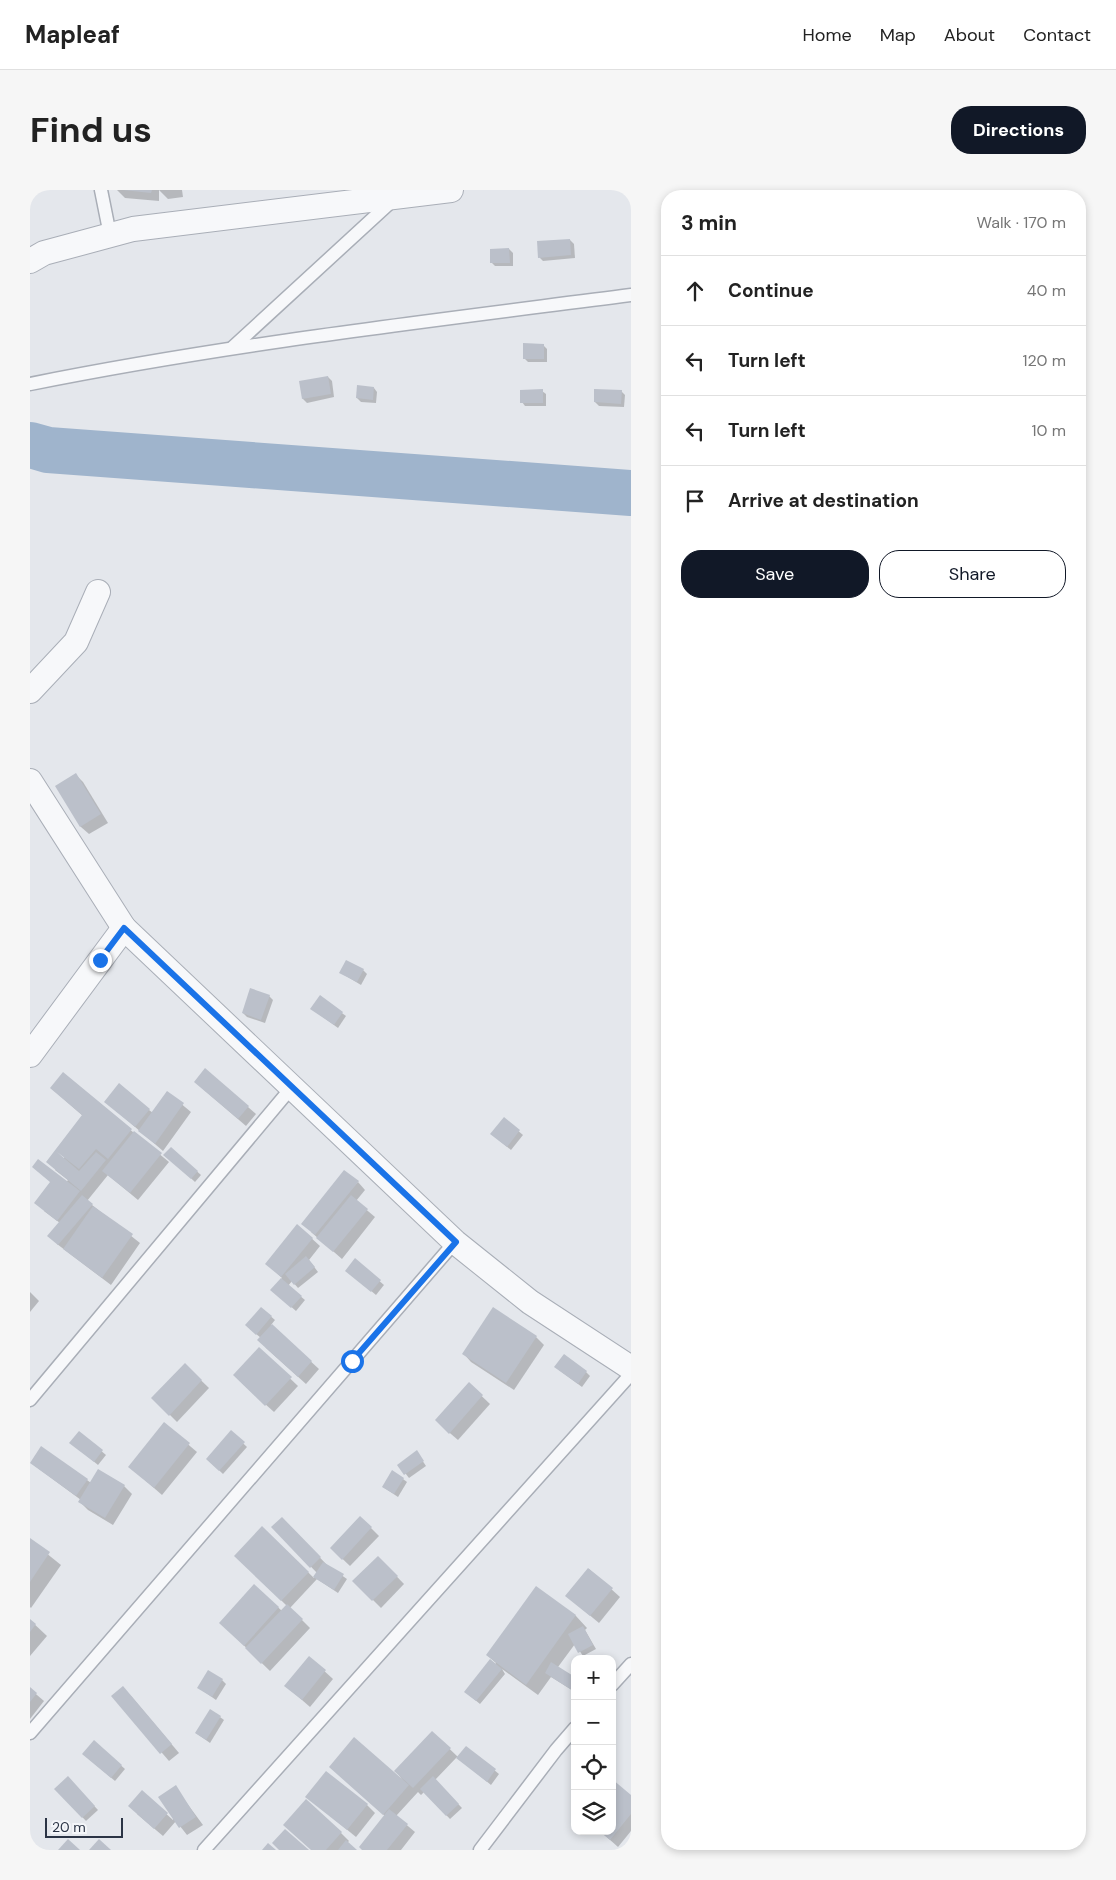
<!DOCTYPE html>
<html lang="en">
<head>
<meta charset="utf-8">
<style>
  :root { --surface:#fff; --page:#f6f6f6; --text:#222; --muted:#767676; --line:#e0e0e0; --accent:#111827 }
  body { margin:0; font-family:"DM Sans",sans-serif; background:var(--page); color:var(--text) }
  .controls { position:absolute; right:15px; bottom:15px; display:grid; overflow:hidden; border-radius:10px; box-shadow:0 2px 8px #0003 }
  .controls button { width:45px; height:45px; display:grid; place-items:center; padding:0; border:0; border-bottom:1px solid var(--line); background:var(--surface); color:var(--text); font:25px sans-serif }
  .scale { position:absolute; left:15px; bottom:12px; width:78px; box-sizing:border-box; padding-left:5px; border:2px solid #2b3445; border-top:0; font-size:14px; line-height:18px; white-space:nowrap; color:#2b3445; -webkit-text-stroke:4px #f4f6f9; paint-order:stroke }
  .stop { position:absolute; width:15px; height:15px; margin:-11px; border:4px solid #1a73e8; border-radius:50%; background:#fff }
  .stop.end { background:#1a73e8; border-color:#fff; box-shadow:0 1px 5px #0008 }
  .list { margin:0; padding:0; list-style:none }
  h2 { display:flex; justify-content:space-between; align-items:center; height:65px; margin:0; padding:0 20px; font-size:21px }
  h2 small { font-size:16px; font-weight:400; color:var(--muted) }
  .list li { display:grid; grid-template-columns:32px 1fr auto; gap:15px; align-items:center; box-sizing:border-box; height:70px; padding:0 20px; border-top:1px solid var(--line) }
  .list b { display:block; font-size:19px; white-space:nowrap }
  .list em { font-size:16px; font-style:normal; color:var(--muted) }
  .actions { display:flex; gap:10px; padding:15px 20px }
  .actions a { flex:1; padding:11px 0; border:1px solid var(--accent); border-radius:20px; text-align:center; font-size:18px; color:var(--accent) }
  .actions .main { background:var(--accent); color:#fff }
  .icon { flex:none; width:28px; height:28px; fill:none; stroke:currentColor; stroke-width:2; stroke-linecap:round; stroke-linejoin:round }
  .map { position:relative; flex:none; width:601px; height:1660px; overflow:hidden; border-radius:20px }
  header { display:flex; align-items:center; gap:30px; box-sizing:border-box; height:70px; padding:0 25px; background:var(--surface); border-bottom:1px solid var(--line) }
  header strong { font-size:24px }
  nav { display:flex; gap:28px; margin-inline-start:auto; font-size:18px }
  .intro { display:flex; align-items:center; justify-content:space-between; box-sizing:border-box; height:120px; padding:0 30px }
  h1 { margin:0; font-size:35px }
  .button { padding:12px 22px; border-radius:20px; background:var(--accent); color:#fff; font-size:18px; font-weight:700 }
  main { display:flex; gap:30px; padding:0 30px }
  aside { flex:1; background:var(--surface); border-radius:20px; box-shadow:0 2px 8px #0003 }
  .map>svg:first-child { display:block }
</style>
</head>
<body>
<header>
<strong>Mapleaf</strong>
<nav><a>Home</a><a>Map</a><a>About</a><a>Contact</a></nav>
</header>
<div class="intro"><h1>Find us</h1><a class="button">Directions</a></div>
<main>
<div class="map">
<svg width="601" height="1660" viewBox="0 0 601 1660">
  <rect width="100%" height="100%" fill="#e4e7ec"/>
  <g fill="#0003">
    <polygon points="87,0 152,0 153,7 138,9 129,0 129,11 95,8"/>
    <polygon points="540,50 544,54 545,68 513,71 509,67"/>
    <polygon points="479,59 483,63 483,76 465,76 462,73"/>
    <polygon points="513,155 517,159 517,172 498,172 494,168"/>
    <polygon points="298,187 302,191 304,207 277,213 273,209 270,192"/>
    <polygon points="344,198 347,202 346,213 331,212 327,208"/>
    <polygon points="512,201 516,204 516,216 495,216 492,212"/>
    <polygon points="591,201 595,205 594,217 569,216 565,212"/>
    <polygon points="46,585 53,592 78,633 59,644 51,637 27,596"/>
    <polygon points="333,780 337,784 331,795 311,783"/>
    <polygon points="239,806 243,810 235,833 217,827 213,823"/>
    <polygon points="290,807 316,826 308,838 286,822"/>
    <polygon points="33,884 139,972 108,1010 78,985 57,1011 110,1053 81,1095 27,1054 30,1033 14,1021 38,990 25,980 34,968 53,926 21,898"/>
    <polygon points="173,899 218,917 226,924 216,936"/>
    <polygon points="137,902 161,922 133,961 76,912 119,920 123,923"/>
    <polygon points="474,929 493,945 481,960 465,947"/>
    <polygon points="141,958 171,985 165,992 139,968"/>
    <polygon points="328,992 335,1000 326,1011 345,1027 312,1069 281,1042"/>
    <polygon points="268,1036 290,1056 279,1070 288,1082 268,1098 262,1091 258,1096 275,1110 266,1121 242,1100 252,1088 237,1074"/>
    <polygon points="325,1070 354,1095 346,1105 321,1084"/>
    <polygon points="0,1102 9,1111 0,1122"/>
    <polygon points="231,1118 245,1130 241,1135 289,1179 276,1194 236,1158 231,1148 220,1139"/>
    <polygon points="463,1119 506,1147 514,1155 484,1200 441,1172 434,1164"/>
    <polygon points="229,1159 268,1196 244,1222 212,1193"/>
    <polygon points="155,1175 179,1198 147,1232 123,1208"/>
    <polygon points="529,1180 556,1182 560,1186 552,1197"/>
    <polygon points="439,1194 460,1214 428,1250 414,1238"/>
    <polygon points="134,1234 167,1262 132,1305 108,1284"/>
    <polygon points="49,1242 76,1265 68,1275 45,1256"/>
    <polygon points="201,1242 217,1257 193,1284 177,1269"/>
    <polygon points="388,1264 396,1276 379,1288 369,1275"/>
    <polygon points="1,1273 57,1290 61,1293 94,1296 102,1304 83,1335 58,1320 50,1312 51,1310"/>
    <polygon points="373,1289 377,1292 368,1307 353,1297"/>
    <polygon points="330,1327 349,1346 320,1376 301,1358"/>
    <polygon points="252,1328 298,1376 317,1389 308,1403 287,1389 260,1418 280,1438 240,1481 199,1441 225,1396 252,1421 257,1416 206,1366 232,1338 284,1388 287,1383 243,1337"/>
    <polygon points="0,1350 31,1375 1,1418 0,1417"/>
    <polygon points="348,1367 374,1394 351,1418 324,1391"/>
    <polygon points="559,1379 590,1407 569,1433 545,1413"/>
    <polygon points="506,1398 546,1426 557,1438 555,1440 566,1459 553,1466 545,1454 528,1477 545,1488 545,1502 521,1487 508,1505 472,1479 475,1484 450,1514 439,1505 466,1473 457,1465"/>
    <polygon points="0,1430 17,1446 0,1466"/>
    <polygon points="279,1467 303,1489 280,1517 256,1496"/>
    <polygon points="192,1490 196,1494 186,1510 169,1498"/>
    <polygon points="0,1499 14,1511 0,1529"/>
    <polygon points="83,1506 101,1506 149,1563 139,1571"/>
    <polygon points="190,1527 194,1530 180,1553 166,1543"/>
    <polygon points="402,1542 428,1567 436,1557 469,1584 461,1595 427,1567 405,1590 432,1618 420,1629 394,1602 391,1605 388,1602 366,1626 385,1642 371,1660 333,1660 355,1626 308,1584 376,1595 366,1581"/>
    <polygon points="64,1552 95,1579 85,1591 58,1568"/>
    <polygon points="38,1588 68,1620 56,1631 26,1599"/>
    <polygon points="145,1597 173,1635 157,1645 146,1631 133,1646 107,1624 112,1602 143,1630"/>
    <polygon points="601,1606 601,1641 588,1657 570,1641 582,1641"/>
    <polygon points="277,1607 337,1615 345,1623 326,1647"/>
    <polygon points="276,1611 311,1643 319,1651 317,1653 325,1660 282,1660"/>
  </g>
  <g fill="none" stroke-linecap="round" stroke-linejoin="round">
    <polyline stroke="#9fb4cc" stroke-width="46" points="0,255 18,260 601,303"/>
  </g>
  <g fill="#bbc0ca">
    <polygon points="93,0 122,0 121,3"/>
    <polygon points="540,49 541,65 508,68 507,51"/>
    <polygon points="479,58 480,73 460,73 460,59"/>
    <polygon points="493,153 514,154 514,169 493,169"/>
    <polygon points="298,186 301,204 272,209 269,191"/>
    <polygon points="327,195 344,197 343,210 326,208"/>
    <polygon points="513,199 513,213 490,213 490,200"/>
    <polygon points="564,199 592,200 591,214 564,212"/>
    <polygon points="46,583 71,624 50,637 25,596"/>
    <polygon points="316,770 334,779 327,792 309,783"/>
    <polygon points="220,798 240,805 231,830 212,823"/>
    <polygon points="290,805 313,822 304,835 280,819"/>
    <polygon points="175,878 219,916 208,929 164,892"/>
    <polygon points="33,882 102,939 78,969 66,959 49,979 27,962 49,981 66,962 76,970 51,1001 16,972 52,925 20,898"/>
    <polygon points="89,893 120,919 105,937 74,912"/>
    <polygon points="137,901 154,913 125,954 108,941"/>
    <polygon points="474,927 490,940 477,957 460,944"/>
    <polygon points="104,941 132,963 100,1003 72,981"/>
    <polygon points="141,957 168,981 161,989 133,965"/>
    <polygon points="8,969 50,1001 27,1031 4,1013 20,992 2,977"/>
    <polygon points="314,980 329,991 285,1045 271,1034"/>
    <polygon points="52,1005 63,1014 28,1055 17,1046"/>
    <polygon points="321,1005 338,1019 303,1062 286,1048"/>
    <polygon points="63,1016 103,1044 72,1088 33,1059"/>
    <polygon points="267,1034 283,1048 251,1087 235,1074"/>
    <polygon points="276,1066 285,1077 264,1095 255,1084"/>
    <polygon points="325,1068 351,1090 341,1102 315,1081"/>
    <polygon points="251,1088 272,1106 261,1118 240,1100"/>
    <polygon points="231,1117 242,1126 226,1145 215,1135"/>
    <polygon points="463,1117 507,1146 476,1193 432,1164"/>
    <polygon points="242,1134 282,1171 268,1187 227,1150"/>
    <polygon points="229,1157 262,1187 235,1216 203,1185"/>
    <polygon points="534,1164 557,1181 548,1194 524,1177"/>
    <polygon points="155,1173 172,1190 139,1226 121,1208"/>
    <polygon points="439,1192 453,1205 419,1244 405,1230"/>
    <polygon points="134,1232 160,1253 124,1298 98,1277"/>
    <polygon points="201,1240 215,1252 189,1281 176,1269"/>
    <polygon points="49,1241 73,1260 64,1272 39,1253"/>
    <polygon points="11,1256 58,1289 46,1306 0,1273"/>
    <polygon points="387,1260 394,1271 374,1285 367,1275"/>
    <polygon points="68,1279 95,1295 75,1328 48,1312"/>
    <polygon points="362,1280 374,1288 364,1304 352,1297"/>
    <polygon points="330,1326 342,1337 312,1370 300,1358"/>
    <polygon points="252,1327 291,1367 280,1378 241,1337"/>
    <polygon points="232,1336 279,1382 251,1411 204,1366"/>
    <polygon points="0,1348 20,1362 0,1392"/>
    <polygon points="348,1366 368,1386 342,1411 322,1391"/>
    <polygon points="293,1372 314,1384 304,1400 283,1387"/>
    <polygon points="558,1378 583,1398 560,1426 535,1406"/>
    <polygon points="224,1394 249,1417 214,1456 189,1433"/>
    <polygon points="506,1396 546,1425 496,1495 456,1465"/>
    <polygon points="257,1414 273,1429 231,1474 215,1458"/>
    <polygon points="0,1429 6,1434 0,1442"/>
    <polygon points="553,1436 563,1455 548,1463 538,1444"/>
    <polygon points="279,1466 296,1480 272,1510 254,1496"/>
    <polygon points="460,1469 472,1479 446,1511 434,1502"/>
    <polygon points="521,1472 545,1487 545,1502 515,1483"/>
    <polygon points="178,1480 193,1489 182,1507 167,1498"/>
    <polygon points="93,1496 142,1554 130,1564 81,1506"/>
    <polygon points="0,1497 7,1503 0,1512"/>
    <polygon points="180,1519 191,1526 176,1550 165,1543"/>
    <polygon points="402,1541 421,1558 383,1598 364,1581"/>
    <polygon points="324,1547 379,1595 353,1625 299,1577"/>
    <polygon points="64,1550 92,1575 81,1588 52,1564"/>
    <polygon points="436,1556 466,1579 457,1592 426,1568"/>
    <polygon points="296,1581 338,1614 317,1640 275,1607"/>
    <polygon points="38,1586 65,1616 52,1628 24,1599"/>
    <polygon points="403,1586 429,1614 416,1626 390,1599"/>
    <polygon points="582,1589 601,1605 601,1624 580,1650 569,1641 582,1641"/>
    <polygon points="146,1595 166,1627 149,1638 128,1607"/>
    <polygon points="112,1600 138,1623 124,1639 98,1616"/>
    <polygon points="276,1609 312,1642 296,1660 281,1660 253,1635"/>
    <polygon points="359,1619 378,1634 357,1660 332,1660 329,1657"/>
    <polygon points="255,1639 279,1660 249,1660 242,1653"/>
    <polygon points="38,1649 50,1660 28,1660"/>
    <polygon points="69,1649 81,1660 59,1660"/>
    <polygon points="316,1650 327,1660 308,1660"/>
    <polygon points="238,1653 246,1660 232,1660"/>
  </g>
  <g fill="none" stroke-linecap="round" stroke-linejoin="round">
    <g stroke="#a9aeb7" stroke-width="15">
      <g id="lane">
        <polyline points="71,0 80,45"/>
        <polyline points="203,157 363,10"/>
        <path d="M0 194C199 154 400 131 601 105"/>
        <polyline points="0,1210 262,897"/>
        <polyline points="582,1495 601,1474"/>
        <polyline points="0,1543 425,1052"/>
        <polyline points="174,1660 601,1184"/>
        <polyline points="450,1660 526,1560 545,1538"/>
      </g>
    </g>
    <g stroke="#a9aeb7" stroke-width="26">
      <g id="street">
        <polyline points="0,71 14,63 103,39 421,0"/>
        <polyline points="0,501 46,452 68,402"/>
        <polyline points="0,591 94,738 425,1052 500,1112 601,1178"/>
        <polyline points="0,865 94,738"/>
      </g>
    </g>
    <use href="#lane" stroke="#f7f8fa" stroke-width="12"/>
    <use href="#street" stroke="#f7f8fa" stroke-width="24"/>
  </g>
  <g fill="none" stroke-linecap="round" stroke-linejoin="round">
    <polyline stroke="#1a73e8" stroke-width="6" points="70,770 94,738 426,1052 322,1171"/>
  </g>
</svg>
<div class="controls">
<button>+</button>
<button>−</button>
<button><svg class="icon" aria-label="locate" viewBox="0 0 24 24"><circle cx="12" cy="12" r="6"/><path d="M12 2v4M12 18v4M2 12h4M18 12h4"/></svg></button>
<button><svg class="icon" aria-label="layers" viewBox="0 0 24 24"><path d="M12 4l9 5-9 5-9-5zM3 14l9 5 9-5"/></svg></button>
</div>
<div class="scale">20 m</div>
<div class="stop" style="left:322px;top:1171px"></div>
<div class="stop end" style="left:70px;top:770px"></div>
</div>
<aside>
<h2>3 min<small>Walk · 170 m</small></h2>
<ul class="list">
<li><svg class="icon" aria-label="ahead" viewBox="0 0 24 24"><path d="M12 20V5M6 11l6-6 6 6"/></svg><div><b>Continue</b></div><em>40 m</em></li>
<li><svg class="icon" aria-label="left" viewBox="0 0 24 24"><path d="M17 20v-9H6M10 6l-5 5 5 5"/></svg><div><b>Turn left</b></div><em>120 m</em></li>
<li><svg class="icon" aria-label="left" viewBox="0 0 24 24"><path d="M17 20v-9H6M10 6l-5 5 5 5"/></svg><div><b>Turn left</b></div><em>10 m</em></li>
<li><svg class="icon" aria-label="arrive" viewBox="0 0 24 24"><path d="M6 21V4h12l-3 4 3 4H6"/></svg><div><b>Arrive at destination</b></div></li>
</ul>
<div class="actions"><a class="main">Save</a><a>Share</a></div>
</aside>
</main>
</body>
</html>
